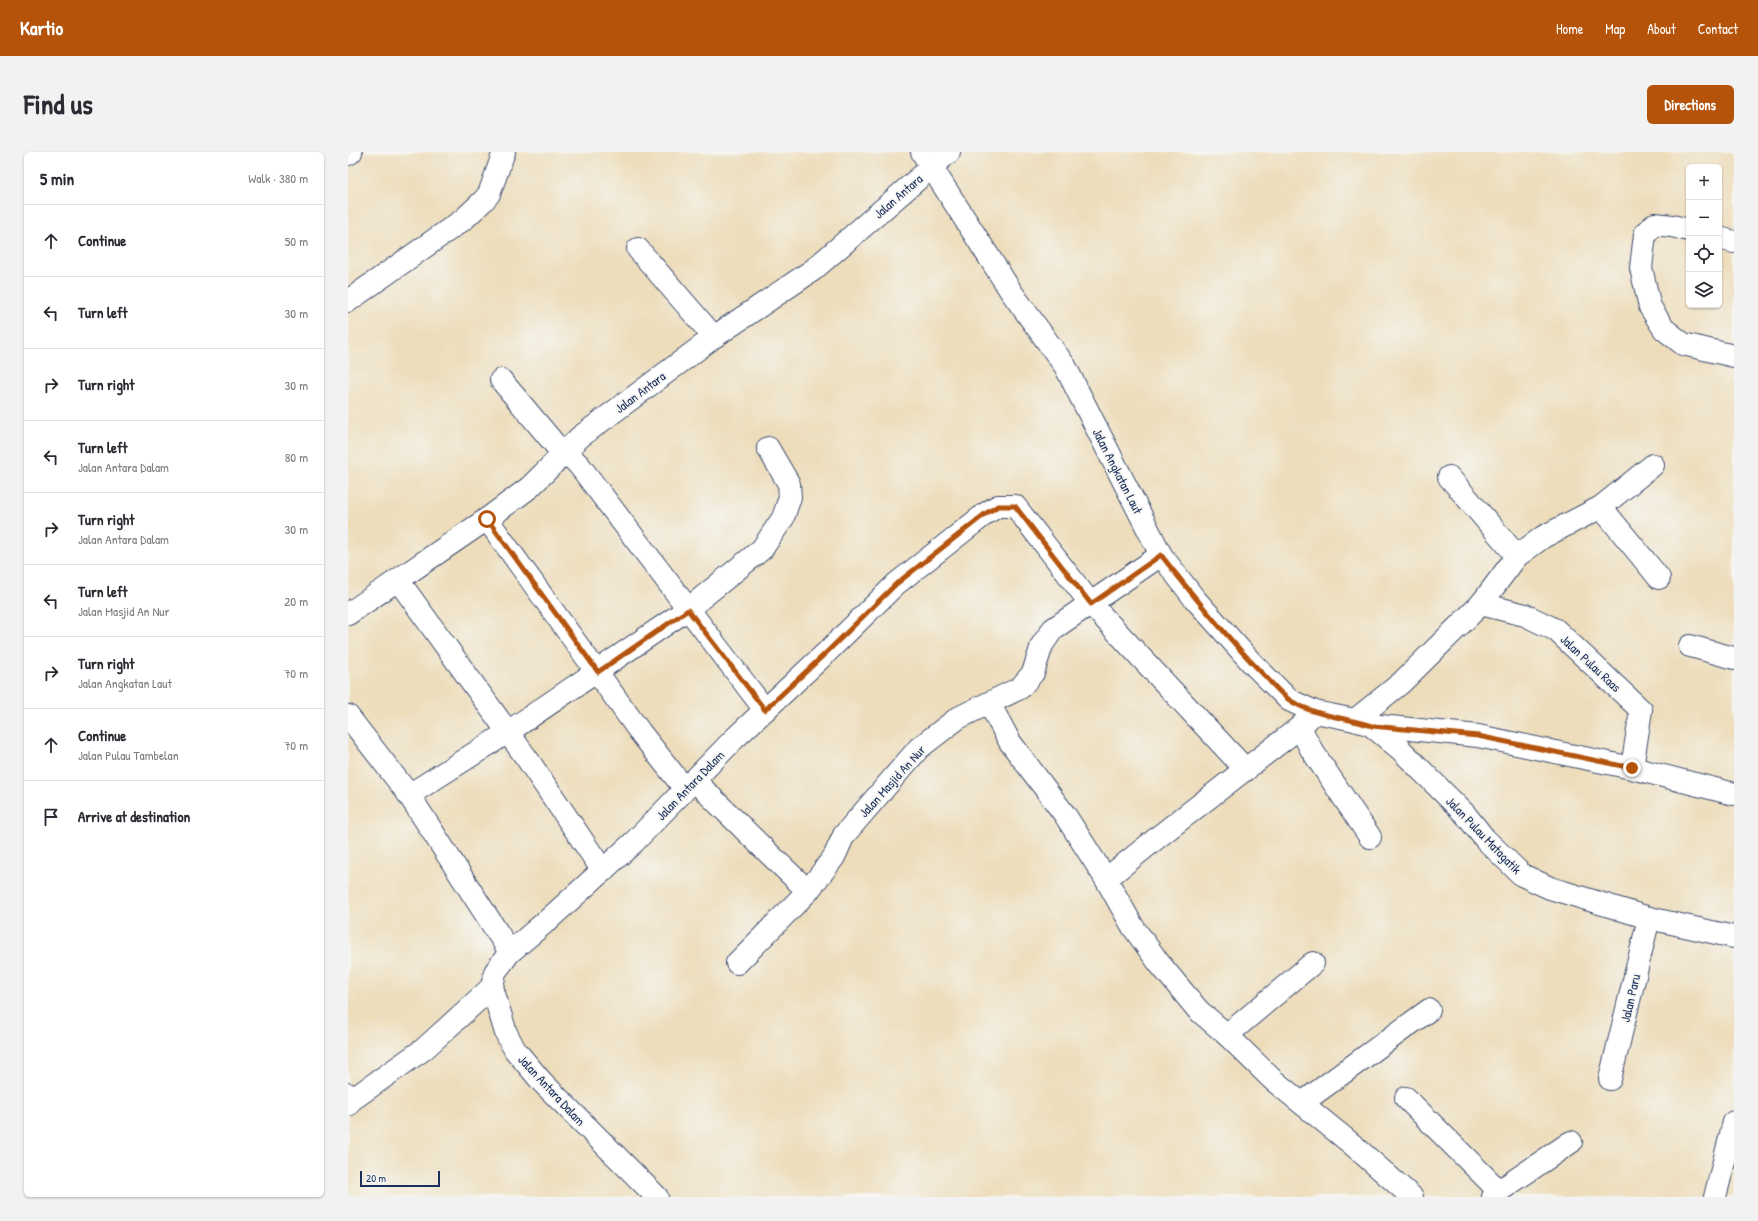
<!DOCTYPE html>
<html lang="en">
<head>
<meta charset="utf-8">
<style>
  :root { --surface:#fff; --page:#f2f2f3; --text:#2b2b33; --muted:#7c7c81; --line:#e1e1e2; --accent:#b45309 }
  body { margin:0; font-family:"Patrick Hand",sans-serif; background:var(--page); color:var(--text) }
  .controls { position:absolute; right:12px; top:12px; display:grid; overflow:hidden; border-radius:6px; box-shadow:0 1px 3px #0004 }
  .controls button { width:36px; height:36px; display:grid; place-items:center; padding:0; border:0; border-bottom:1px solid var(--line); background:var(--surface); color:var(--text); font:20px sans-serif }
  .scale { position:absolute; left:12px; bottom:10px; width:80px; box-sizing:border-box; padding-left:4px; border:2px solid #1b2f5e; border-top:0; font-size:11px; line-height:14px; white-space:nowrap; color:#1b2f5e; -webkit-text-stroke:3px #f6f6f2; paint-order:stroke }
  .stop { position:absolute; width:12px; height:12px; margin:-9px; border:3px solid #b45309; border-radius:50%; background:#fff }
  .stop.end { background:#b45309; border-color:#fff; box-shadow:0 1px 4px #0008 }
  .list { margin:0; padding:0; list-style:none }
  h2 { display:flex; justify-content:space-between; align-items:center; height:52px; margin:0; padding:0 16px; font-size:17px }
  h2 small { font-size:13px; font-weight:400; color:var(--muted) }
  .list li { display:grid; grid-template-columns:26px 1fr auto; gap:12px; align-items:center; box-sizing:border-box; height:72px; padding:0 16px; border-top:1px solid var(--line) }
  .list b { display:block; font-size:15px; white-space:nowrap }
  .list p { margin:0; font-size:13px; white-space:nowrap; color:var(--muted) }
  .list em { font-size:13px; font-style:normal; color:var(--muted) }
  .icon { flex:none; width:22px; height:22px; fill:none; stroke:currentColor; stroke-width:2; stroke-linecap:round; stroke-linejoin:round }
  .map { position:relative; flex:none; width:1386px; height:1045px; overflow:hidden; border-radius:6px }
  header { display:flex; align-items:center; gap:24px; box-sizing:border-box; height:56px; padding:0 20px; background:var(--accent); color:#fff }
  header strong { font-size:19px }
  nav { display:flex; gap:22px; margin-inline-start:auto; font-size:14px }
  .intro { display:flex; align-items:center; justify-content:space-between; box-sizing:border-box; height:96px; padding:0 24px }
  h1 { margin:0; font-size:28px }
  .button { padding:10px 18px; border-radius:6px; background:var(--accent); color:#fff; font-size:14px; font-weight:700 }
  main { display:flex; gap:24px; padding:0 24px }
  aside { flex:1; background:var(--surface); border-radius:6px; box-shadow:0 1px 3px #0004 }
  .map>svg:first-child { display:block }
</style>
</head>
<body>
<header>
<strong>Kartio</strong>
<nav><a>Home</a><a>Map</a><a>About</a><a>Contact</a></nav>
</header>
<div class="intro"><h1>Find us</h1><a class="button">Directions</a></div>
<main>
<aside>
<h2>5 min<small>Walk · 380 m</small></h2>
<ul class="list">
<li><svg class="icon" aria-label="ahead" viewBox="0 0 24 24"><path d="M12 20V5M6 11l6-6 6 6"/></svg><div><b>Continue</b></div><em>50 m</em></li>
<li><svg class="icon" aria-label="left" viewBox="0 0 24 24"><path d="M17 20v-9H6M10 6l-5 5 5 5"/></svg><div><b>Turn left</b></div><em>30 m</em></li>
<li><svg class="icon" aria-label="right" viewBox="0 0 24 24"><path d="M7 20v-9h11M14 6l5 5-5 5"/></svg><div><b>Turn right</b></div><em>30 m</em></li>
<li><svg class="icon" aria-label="left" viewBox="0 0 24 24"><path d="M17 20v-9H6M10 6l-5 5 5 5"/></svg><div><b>Turn left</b><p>Jalan Antara Dalam</p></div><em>80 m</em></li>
<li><svg class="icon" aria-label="right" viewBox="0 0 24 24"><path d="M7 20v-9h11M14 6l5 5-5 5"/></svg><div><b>Turn right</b><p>Jalan Antara Dalam</p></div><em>30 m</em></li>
<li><svg class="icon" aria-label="left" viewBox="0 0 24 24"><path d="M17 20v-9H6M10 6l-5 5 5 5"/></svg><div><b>Turn left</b><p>Jalan Masjid An Nur</p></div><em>20 m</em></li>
<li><svg class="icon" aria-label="right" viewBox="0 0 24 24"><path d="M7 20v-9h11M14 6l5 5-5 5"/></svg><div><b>Turn right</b><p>Jalan Angkatan Laut</p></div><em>70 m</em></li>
<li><svg class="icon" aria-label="ahead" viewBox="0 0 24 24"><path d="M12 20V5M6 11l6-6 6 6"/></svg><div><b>Continue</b><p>Jalan Pulau Tambelan</p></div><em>70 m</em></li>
<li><svg class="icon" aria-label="arrive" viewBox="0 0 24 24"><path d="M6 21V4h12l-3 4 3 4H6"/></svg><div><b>Arrive at destination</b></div></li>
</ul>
</aside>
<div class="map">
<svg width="1386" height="1045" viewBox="0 0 1386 1045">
  <rect width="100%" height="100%" fill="#f6f6f2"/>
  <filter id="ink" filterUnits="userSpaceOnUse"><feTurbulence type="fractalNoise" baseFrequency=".025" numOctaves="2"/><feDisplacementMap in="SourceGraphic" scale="8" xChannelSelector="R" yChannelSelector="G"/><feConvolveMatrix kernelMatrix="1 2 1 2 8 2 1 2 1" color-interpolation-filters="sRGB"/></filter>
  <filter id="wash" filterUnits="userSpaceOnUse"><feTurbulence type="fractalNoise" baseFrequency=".012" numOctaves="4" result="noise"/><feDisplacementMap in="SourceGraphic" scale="16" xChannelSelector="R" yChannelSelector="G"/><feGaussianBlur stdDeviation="0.9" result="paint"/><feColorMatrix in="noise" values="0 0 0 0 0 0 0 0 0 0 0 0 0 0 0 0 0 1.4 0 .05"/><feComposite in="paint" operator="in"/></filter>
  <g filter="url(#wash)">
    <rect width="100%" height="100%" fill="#edddbb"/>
  </g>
  <g filter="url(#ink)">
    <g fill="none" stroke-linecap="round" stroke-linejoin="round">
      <g stroke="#3a496c" stroke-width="24">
        <g id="street">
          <polyline points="574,0 664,141 717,214 813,403 846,446 904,511 941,548 967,560 1007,568 1023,573 1130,584 1284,616 1386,642"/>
          <polyline points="0,2 3,0"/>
          <polyline points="1341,78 1324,74 1307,72 1297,82 1293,116 1302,155 1316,177 1335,192 1386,204"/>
          <polyline points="1371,86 1386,90"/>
          <polyline points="290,97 366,185"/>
          <polyline points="0,149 116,67 135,49 141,42 156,0"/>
          <polyline points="153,228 215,302 225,307 231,313 417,558"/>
          <polyline points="1101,325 1169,404"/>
          <polyline points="1253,355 1311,426"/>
          <polyline points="139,367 292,580 337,637"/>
          <polyline points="50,428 180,608 255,719"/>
          <polyline points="1133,452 1177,463 1208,478 1293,558 1284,616"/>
          <polyline points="0,462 139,367 182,335 232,285 366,185 465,118 601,0"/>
          <polyline points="1342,494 1386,506"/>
          <polyline points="641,551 662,590 717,663 758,727 785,775 811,811 850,858 879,883 925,928 1005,993 1064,1045"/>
          <polyline points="0,564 61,643 162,800"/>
          <polyline points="1007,568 1053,531 1133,452 1169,404 1195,385 1253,355 1305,313"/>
          <polyline points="1023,573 1052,597 1117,662 1137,687 1174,723 1202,736 1301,766 1386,785"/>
          <polyline points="952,575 963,597 1022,685"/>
          <polyline points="346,628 412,693 460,739"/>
          <polyline points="61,643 160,580 340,457 414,397 435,366 442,345 441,332 420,296"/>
          <polyline points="758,727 814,682 952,575 967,560"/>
          <polyline points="389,811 460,739 486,705 496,683 571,596 610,566 672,536 685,521 694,493 705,477 813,403"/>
          <polyline points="879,883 965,811"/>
          <polyline points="1262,927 1301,766"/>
          <polyline points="1058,946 1151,1039"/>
          <polyline points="2,949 76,897 144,835"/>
          <polyline points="954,951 1081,858"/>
          <polyline points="309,1045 194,930 167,898 158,881 144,835 147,820 162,800 201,767 286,690 386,587 480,499 548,432 637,362 650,354 667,354 743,452 898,618"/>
          <polyline points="1145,1045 1151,1039 1223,990"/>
          <polyline points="1367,1045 1386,970"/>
        </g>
      </g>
      <g stroke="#3a496c" stroke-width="24">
        <polyline id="secondary" points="0,942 2,949 0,953"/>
      </g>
      <use href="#street" stroke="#fff" stroke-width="22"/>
      <use href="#secondary" stroke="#fff" stroke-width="22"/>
    </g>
  </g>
  <g fill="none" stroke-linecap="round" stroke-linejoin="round" filter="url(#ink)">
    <path stroke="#b45309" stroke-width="5" d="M139 367 250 520 340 458 417 558 480 499 548 432 637 362 650 354H667L743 452 813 403C846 445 879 486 916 523 924 531 933 543 943 549 967 564 997 565 1024 574L1130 584 1284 616"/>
  </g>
  <g text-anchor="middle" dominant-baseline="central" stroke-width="3.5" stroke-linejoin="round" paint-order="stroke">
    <g font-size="13" fill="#1b2f5e" stroke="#f6f6f2">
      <text transform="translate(550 44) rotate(-41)">Jalan Antara</text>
      <text transform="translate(292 240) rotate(-37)">Jalan Antara</text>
      <text transform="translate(770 319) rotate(63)">Jalan Angkatan Laut</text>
      <text transform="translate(1243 511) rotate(43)">Jalan Pulau Raas</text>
      <text transform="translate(544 629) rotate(-48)">Jalan Masjid An Nur</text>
      <text transform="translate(342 633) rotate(-46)">Jalan Antara Dalam</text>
      <text transform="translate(1136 683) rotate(46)">Jalan Pulau Matagatik</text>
      <text transform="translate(1282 846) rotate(-77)">Jalan Paru</text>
      <text transform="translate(204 938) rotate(47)">Jalan Antara Dalam</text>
    </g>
  </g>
</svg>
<div class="controls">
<button>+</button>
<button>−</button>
<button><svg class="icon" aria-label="locate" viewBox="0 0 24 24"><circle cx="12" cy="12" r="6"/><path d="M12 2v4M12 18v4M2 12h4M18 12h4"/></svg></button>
<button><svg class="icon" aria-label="layers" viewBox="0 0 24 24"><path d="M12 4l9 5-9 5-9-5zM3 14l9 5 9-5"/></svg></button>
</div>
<div class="scale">20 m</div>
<div class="stop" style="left:139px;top:367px"></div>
<div class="stop end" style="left:1284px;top:616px"></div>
</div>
</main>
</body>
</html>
